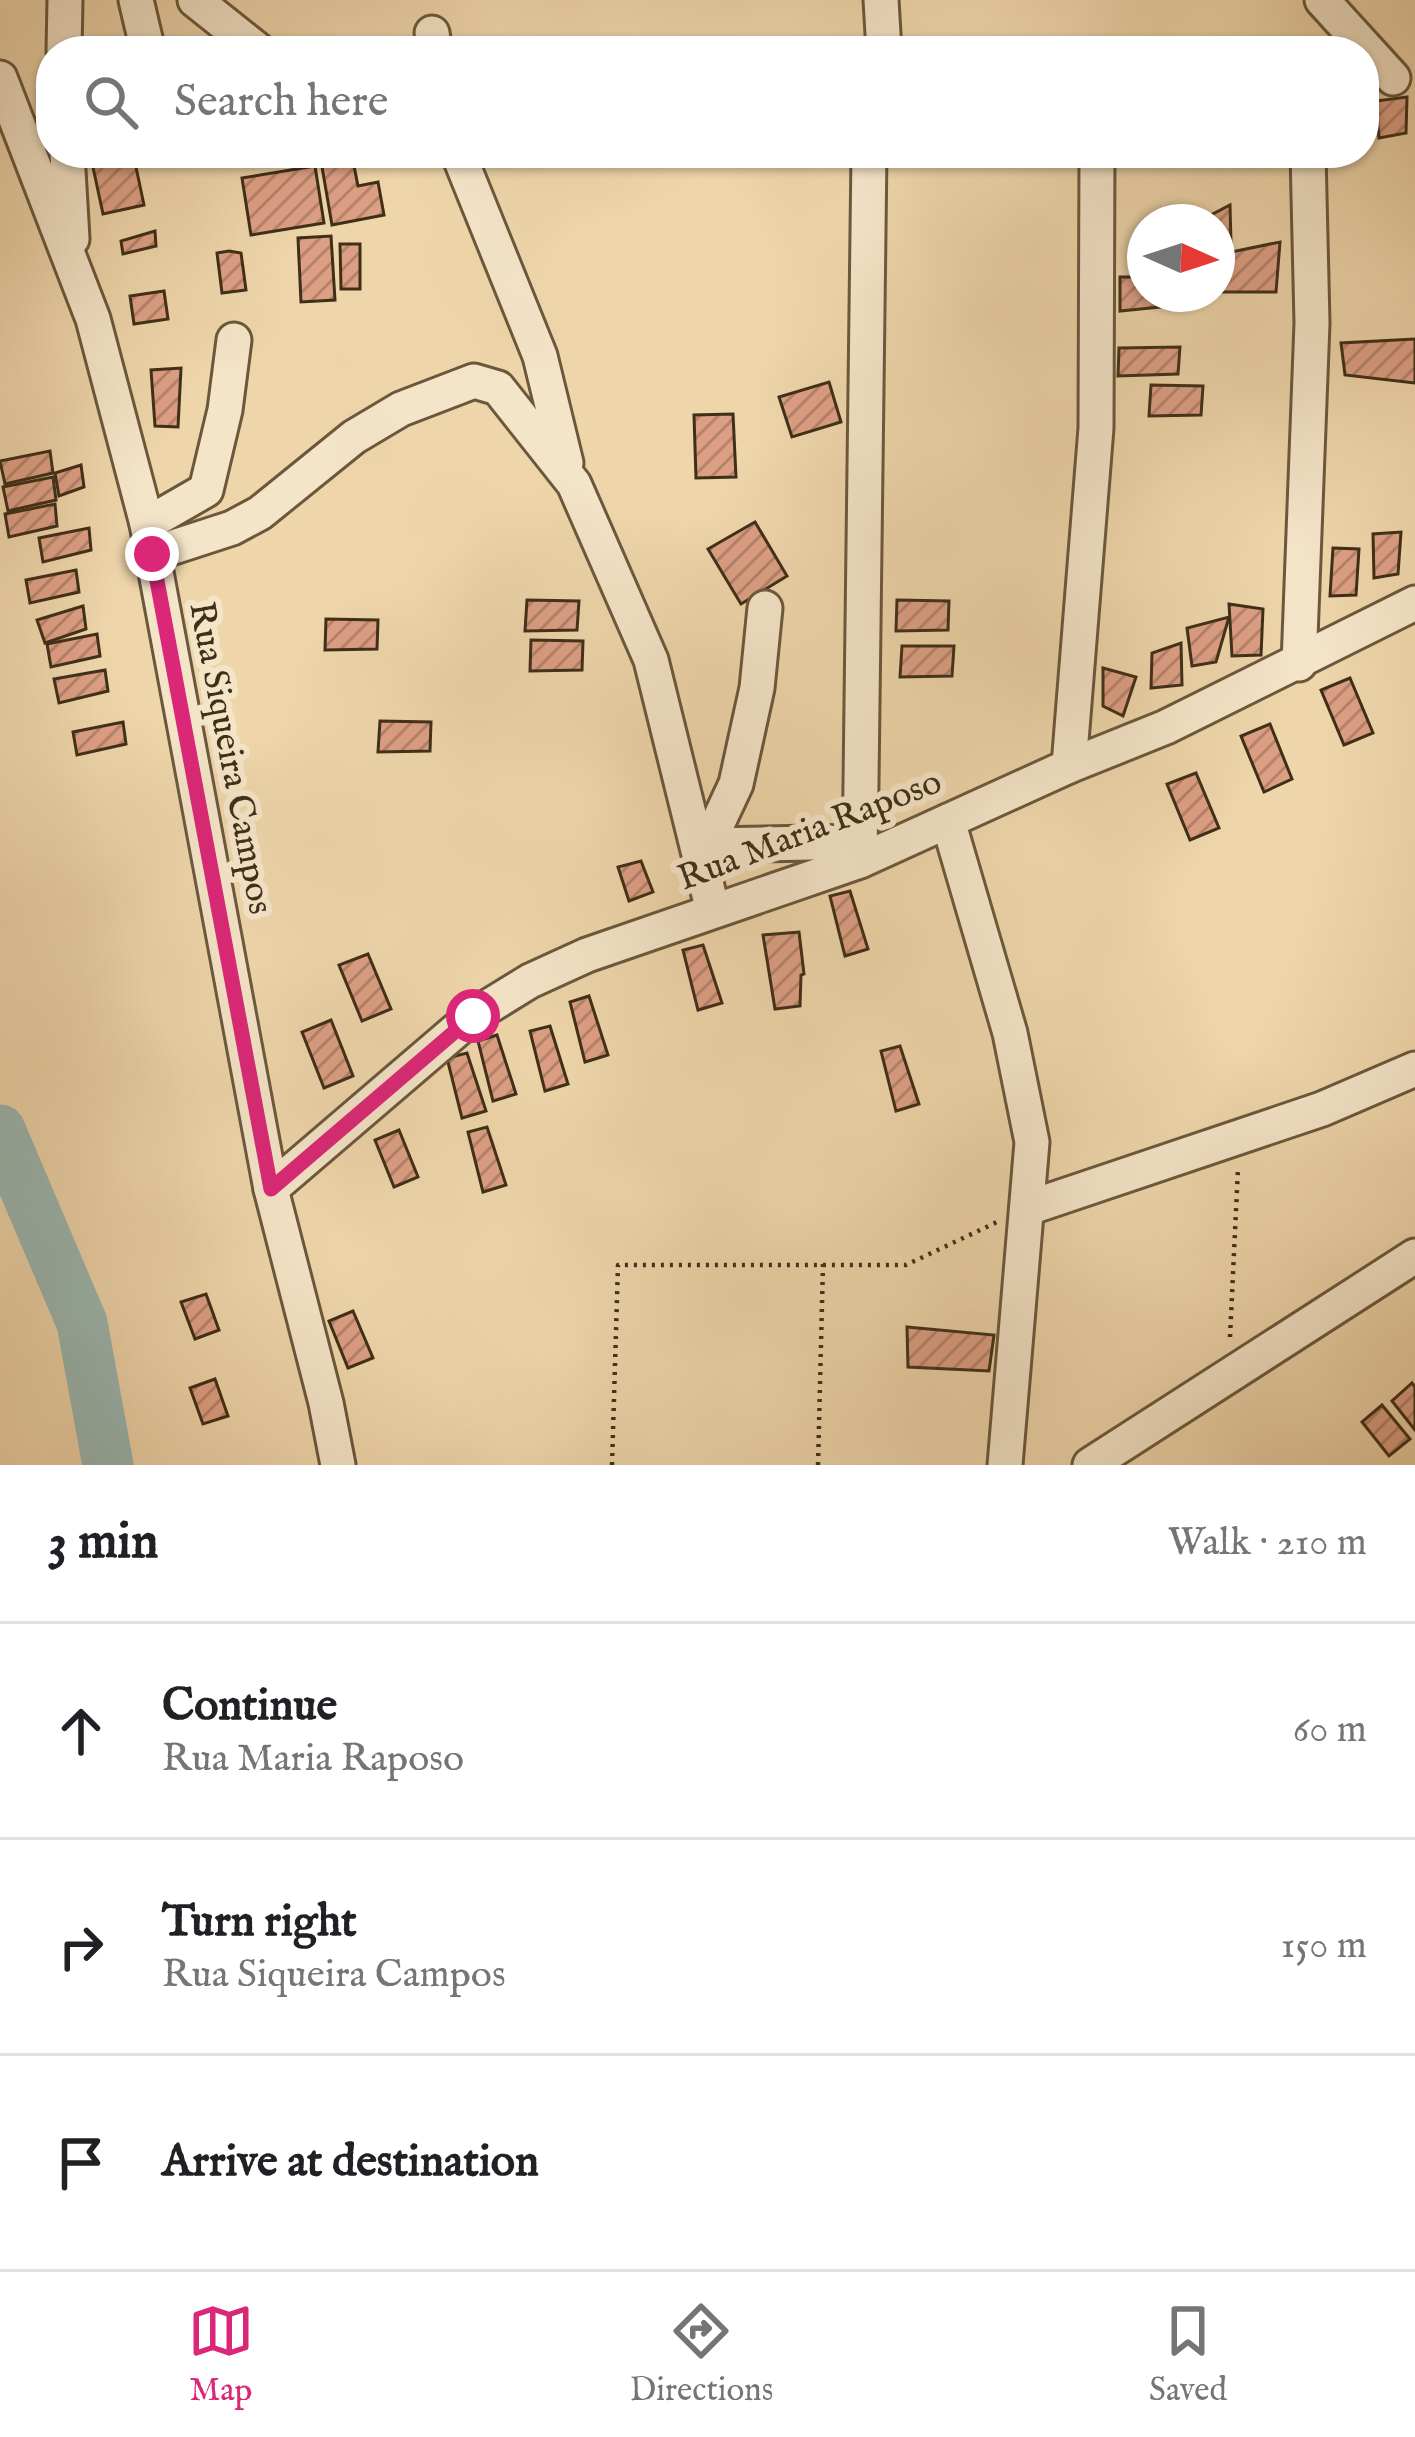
<!DOCTYPE html>
<html lang="en">
<head>
<meta charset="utf-8">
<style>
  :root { --surface:#fff; --page:#f6f6f6; --text:#202124; --muted:#757577; --line:#e0e0e0; --accent:#db2777 }
  body { margin:0; font-family:"IM FELL English",serif; background:var(--page); color:var(--text) }
  .compass { position:absolute; left:1127px; top:204px; width:108px; height:108px; border-radius:50%; background:var(--surface); box-shadow:0 3px 9px #0004; rotate:93deg }
  .stop { position:absolute; width:36px; height:36px; margin:-27px; border:9px solid #db2777; border-radius:50%; background:#fff }
  .stop.end { background:#db2777; border-color:#fff; box-shadow:0 3px 12px #0008 }
  .list { margin:0; padding:0; list-style:none }
  h2 { display:flex; justify-content:space-between; align-items:center; height:156px; margin:0; padding:0 48px; font-size:51px }
  h2 small { font-size:39px; font-weight:400; color:var(--muted) }
  .list li { display:grid; grid-template-columns:78px 1fr auto; gap:36px; align-items:center; box-sizing:border-box; height:216px; padding:0 48px; border-top:3px solid var(--line) }
  .list b { display:block; font-size:45px; white-space:nowrap }
  .list p { margin:0; font-size:39px; white-space:nowrap; color:var(--muted) }
  .list em { font-size:39px; font-style:normal; color:var(--muted) }
  .icon { flex:none; width:66px; height:66px; fill:none; stroke:currentColor; stroke-width:2; stroke-linecap:round; stroke-linejoin:round }
  .map { position:relative; flex:none; width:1415px; height:1465px; overflow:hidden }
  .search { position:absolute; background:var(--surface); box-shadow:0 3px 9px #0004; left:36px; right:36px; top:36px; height:132px; display:flex; align-items:center; gap:30px; box-sizing:border-box; padding:0 42px; border-radius:48px; color:var(--muted); font-size:45px }
  .sheet { height:804px; background:var(--surface) }
  nav { display:flex; justify-content:space-around; align-items:center; box-sizing:border-box; height:168px; border-top:3px solid var(--line); background:var(--surface); font-size:33px; color:var(--muted) }
  nav a { display:grid; justify-items:center; gap:6px }
  nav .on { color:var(--accent) }
  .map>svg:first-child { display:block }
</style>
</head>
<body>
<div class="map">
<svg width="1415" height="1465" viewBox="0 0 1415 1465">
  <defs>
    <pattern id="building-hatch" width="6" height="6" patternUnits="userSpaceOnUse" patternTransform="scale(3)"><rect width="6" height="6" fill="#dd9f84"/><path d="M-1 1l2-2M0 6l6-6M5 7l2-2" fill="none" stroke="#b5826b"/></pattern>
  </defs>
  <rect width="100%" height="100%" fill="#eed5aa"/>
  <filter id="stains"><feTurbulence type="fractalNoise" baseFrequency=".00167" numOctaves="4"/><feColorMatrix values="0 0 0 0 .2 0 0 0 0 .09 0 0 0 0 .02 0 0 0 .5 -.17"/></filter>
  <radialGradient id="worn" r=".72"><stop offset=".6" stop-color="#630" stop-opacity="0"/><stop offset="1" stop-color="#630" stop-opacity=".3"/></radialGradient>
  <g fill="none" stroke-linecap="round" stroke-linejoin="round">
    <polyline stroke="#9bb7b1" stroke-width="51" points="0,1130 82,1323 108,1465"/>
  </g>
  <g fill="url(#building-hatch)" stroke="#3f2f18" stroke-width="3">
    <polygon points="1407,97 1406,133 1379,138 1376,101"/>
    <polygon points="90,153 133,153 144,205 103,214"/>
    <polygon points="353,161 358,186 378,182 384,215 332,225 322,167"/>
    <polygon points="315,166 324,223 251,235 242,178"/>
    <polygon points="1230,205 1231,243 1217,244 1217,222 1211,222 1211,215"/>
    <polygon points="155,231 156,246 123,254 121,241"/>
    <polygon points="331,236 335,300 301,302 298,238"/>
    <polygon points="1280,242 1276,292 1217,292 1217,255"/>
    <polygon points="340,244 360,244 360,289 341,289"/>
    <polygon points="229,251 241,253 246,290 222,293 217,253"/>
    <polygon points="1120,277 1145,277 1145,294 1181,294 1181,305 1120,311"/>
    <polygon points="164,291 168,319 134,324 130,296"/>
    <polygon points="1415,339 1415,383 1345,375 1341,343"/>
    <polygon points="1180,347 1178,374 1118,376 1119,348"/>
    <polygon points="181,368 178,427 155,426 151,370"/>
    <polygon points="829,382 841,422 792,437 779,397"/>
    <polygon points="1151,385 1203,386 1201,415 1149,416"/>
    <polygon points="733,414 736,477 696,478 694,415"/>
    <polygon points="50,451 53,473 5,484 0,461"/>
    <polygon points="81,465 84,487 59,496 55,473"/>
    <polygon points="53,477 56,500 8,511 3,487"/>
    <polygon points="55,504 57,526 9,537 5,514"/>
    <polygon points="755,522 787,576 741,604 708,549"/>
    <polygon points="89,528 91,550 43,562 39,538"/>
    <polygon points="1401,532 1398,574 1374,578 1373,534"/>
    <polygon points="1333,548 1359,549 1356,595 1330,596"/>
    <polygon points="76,570 79,592 30,603 26,580"/>
    <polygon points="527,600 579,601 577,630 525,631"/>
    <polygon points="897,600 949,601 948,630 896,631"/>
    <polygon points="1229,604 1263,609 1261,655 1232,656"/>
    <polygon points="83,606 86,629 45,643 37,620"/>
    <polygon points="1229,617 1216,662 1192,666 1187,628"/>
    <polygon points="326,619 378,620 377,649 325,650"/>
    <polygon points="97,634 100,656 51,667 47,644"/>
    <polygon points="531,640 583,641 582,670 530,671"/>
    <polygon points="1181,643 1182,685 1151,688 1152,653"/>
    <polygon points="902,646 954,646 952,676 900,677"/>
    <polygon points="1103,668 1136,677 1123,716 1103,706"/>
    <polygon points="105,670 108,691 59,703 54,679"/>
    <polygon points="1350,678 1373,733 1344,745 1321,690"/>
    <polygon points="380,721 431,722 430,751 378,752"/>
    <polygon points="123,722 126,744 77,755 73,732"/>
    <polygon points="1270,724 1292,779 1264,792 1241,736"/>
    <polygon points="1196,773 1219,828 1190,840 1167,784"/>
    <polygon points="641,861 653,892 629,901 618,867"/>
    <polygon points="850,891 868,949 845,956 830,896"/>
    <polygon points="799,932 804,974 801,975 800,1006 775,1009 763,935"/>
    <polygon points="703,945 722,1003 698,1010 683,950"/>
    <polygon points="368,954 391,1009 362,1021 339,965"/>
    <polygon points="589,996 608,1055 585,1062 570,1002"/>
    <polygon points="331,1020 353,1076 324,1088 302,1032"/>
    <polygon points="550,1026 568,1084 545,1091 530,1031"/>
    <polygon points="497,1035 516,1094 493,1101 478,1041"/>
    <polygon points="900,1046 919,1104 896,1111 881,1051"/>
    <polygon points="467,1053 486,1111 462,1118 447,1058"/>
    <polygon points="487,1127 506,1185 483,1192 468,1132"/>
    <polygon points="399,1130 418,1177 394,1187 375,1140"/>
    <polygon points="206,1294 219,1330 195,1339 181,1302"/>
    <polygon points="353,1311 373,1358 348,1368 329,1321"/>
    <polygon points="907,1327 994,1335 989,1371 908,1367"/>
    <polygon points="215,1379 228,1416 203,1424 190,1388"/>
    <polygon points="1412,1383 1415,1387 1415,1430 1392,1401"/>
    <polygon points="1382,1405 1410,1439 1389,1456 1362,1422"/>
  </g>
  <g fill="none" stroke-linecap="round" stroke-linejoin="round">
    <g stroke="#6b583c" stroke-width="39">
      <g id="minor">
        <polyline points="136,0 148,51"/>
        <polyline points="195,0 259,51"/>
        <polyline points="881,0 884,51"/>
        <polyline points="1322,0 1393,78"/>
        <polyline points="432,33 435,51"/>
        <polyline points="64,51 65,0"/>
        <polyline points="0,78 93,319 147,524 271,1189 326,1403 338,1465"/>
        <polyline points="67,153 72,239"/>
        <polyline points="458,153 540,356 566,463"/>
        <polyline points="147,524 206,490 225,410 234,340"/>
        <polyline points="152,554 232,528 260,513 354,437 401,409 474,381 498,388 574,484 651,660 713,911"/>
        <polyline points="1299,664 1312,323 1308,153"/>
        <polyline points="1069,766 1096,428 1097,153"/>
        <polyline points="948,821 1010,1033 1032,1142 1005,1465"/>
        <polyline points="707,845 860,842"/>
        <polyline points="701,859 736,784 757,688 765,608"/>
        <polyline points="860,861 869,153"/>
        <polyline points="271,1189 473,1016 530,981 587,955 860,861 1069,766 1166,727 1415,603"/>
        <polyline points="1028,1208 1322,1109 1415,1069"/>
        <polyline points="1090,1465 1415,1256"/>
      </g>
    </g>
    <g stroke="#3f2f18" stroke-width="4.5" stroke-dasharray="3 6" stroke-linecap="butt">
      <polyline points="1230,1337 1238,1169"/>
      <polyline points="612,1465 618,1265 906,1265 997,1222"/>
      <polyline points="818,1465 823,1264"/>
    </g>
    <use href="#minor" stroke="#f4e4c8" stroke-width="33"/>
  </g>
  <g fill="none" stroke-linecap="round" stroke-linejoin="round">
    <polyline stroke="#db2777" stroke-width="15" points="152,554 271,1189 473,1016"/>
  </g>
  <g text-anchor="middle" dominant-baseline="central" stroke-width="12" stroke-linejoin="round" paint-order="stroke">
    <g font-size="36" fill="#3f2f18" stroke="#f4e4c8">
      <text transform="translate(230 758) rotate(79)">Rua Siqueira Campos</text>
      <text transform="translate(810 831) rotate(-21)">Rua Maria Raposo</text>
    </g>
  </g>
  <rect width="100%" height="100%" filter="url(#stains)"/>
  <rect width="100%" height="100%" fill="url(#worn)"/>
</svg>
<svg class="compass" viewBox="-18 -18 36 36"><path d="M0-13l5 13h-10z" fill="#e53935"/><path d="M0 13l5-13h-10z" fill="#757577"/></svg>
<div class="stop" style="left:473px;top:1016px"></div>
<div class="stop end" style="left:152px;top:554px"></div>
<div class="search"><svg class="icon" aria-label="search" viewBox="0 0 24 24"><circle cx="10" cy="10" r="6"/><path d="M15 15l6 6"/></svg>Search here</div>
</div>
<section class="sheet">
<h2>3 min<small>Walk · 210 m</small></h2>
<ul class="list">
<li><svg class="icon" aria-label="ahead" viewBox="0 0 24 24"><path d="M12 20V5M6 11l6-6 6 6"/></svg><div><b>Continue</b><p>Rua Maria Raposo</p></div><em>60 m</em></li>
<li><svg class="icon" aria-label="right" viewBox="0 0 24 24"><path d="M7 20v-9h11M14 6l5 5-5 5"/></svg><div><b>Turn right</b><p>Rua Siqueira Campos</p></div><em>150 m</em></li>
<li><svg class="icon" aria-label="arrive" viewBox="0 0 24 24"><path d="M6 21V4h12l-3 4 3 4H6"/></svg><div><b>Arrive at destination</b></div></li>
</ul>
</section>
<nav>
<a class="on"><svg class="icon" aria-label="map" viewBox="0 0 24 24"><path d="M3 6l6-2 6 2 6-2v14l-6 2-6-2-6 2zM9 4v14M15 6v14"/></svg>Map</a>
<a><svg class="icon" aria-label="directions" viewBox="0 0 24 24"><path d="M12 3l9 9-9 9-9-9zM9 14v-3h6M13 9l2 2-2 2"/></svg>Directions</a>
<a><svg class="icon" aria-label="saved" viewBox="0 0 24 24"><path d="M7 4h10v16l-5-4-5 4z"/></svg>Saved</a>
</nav>
</body>
</html>
